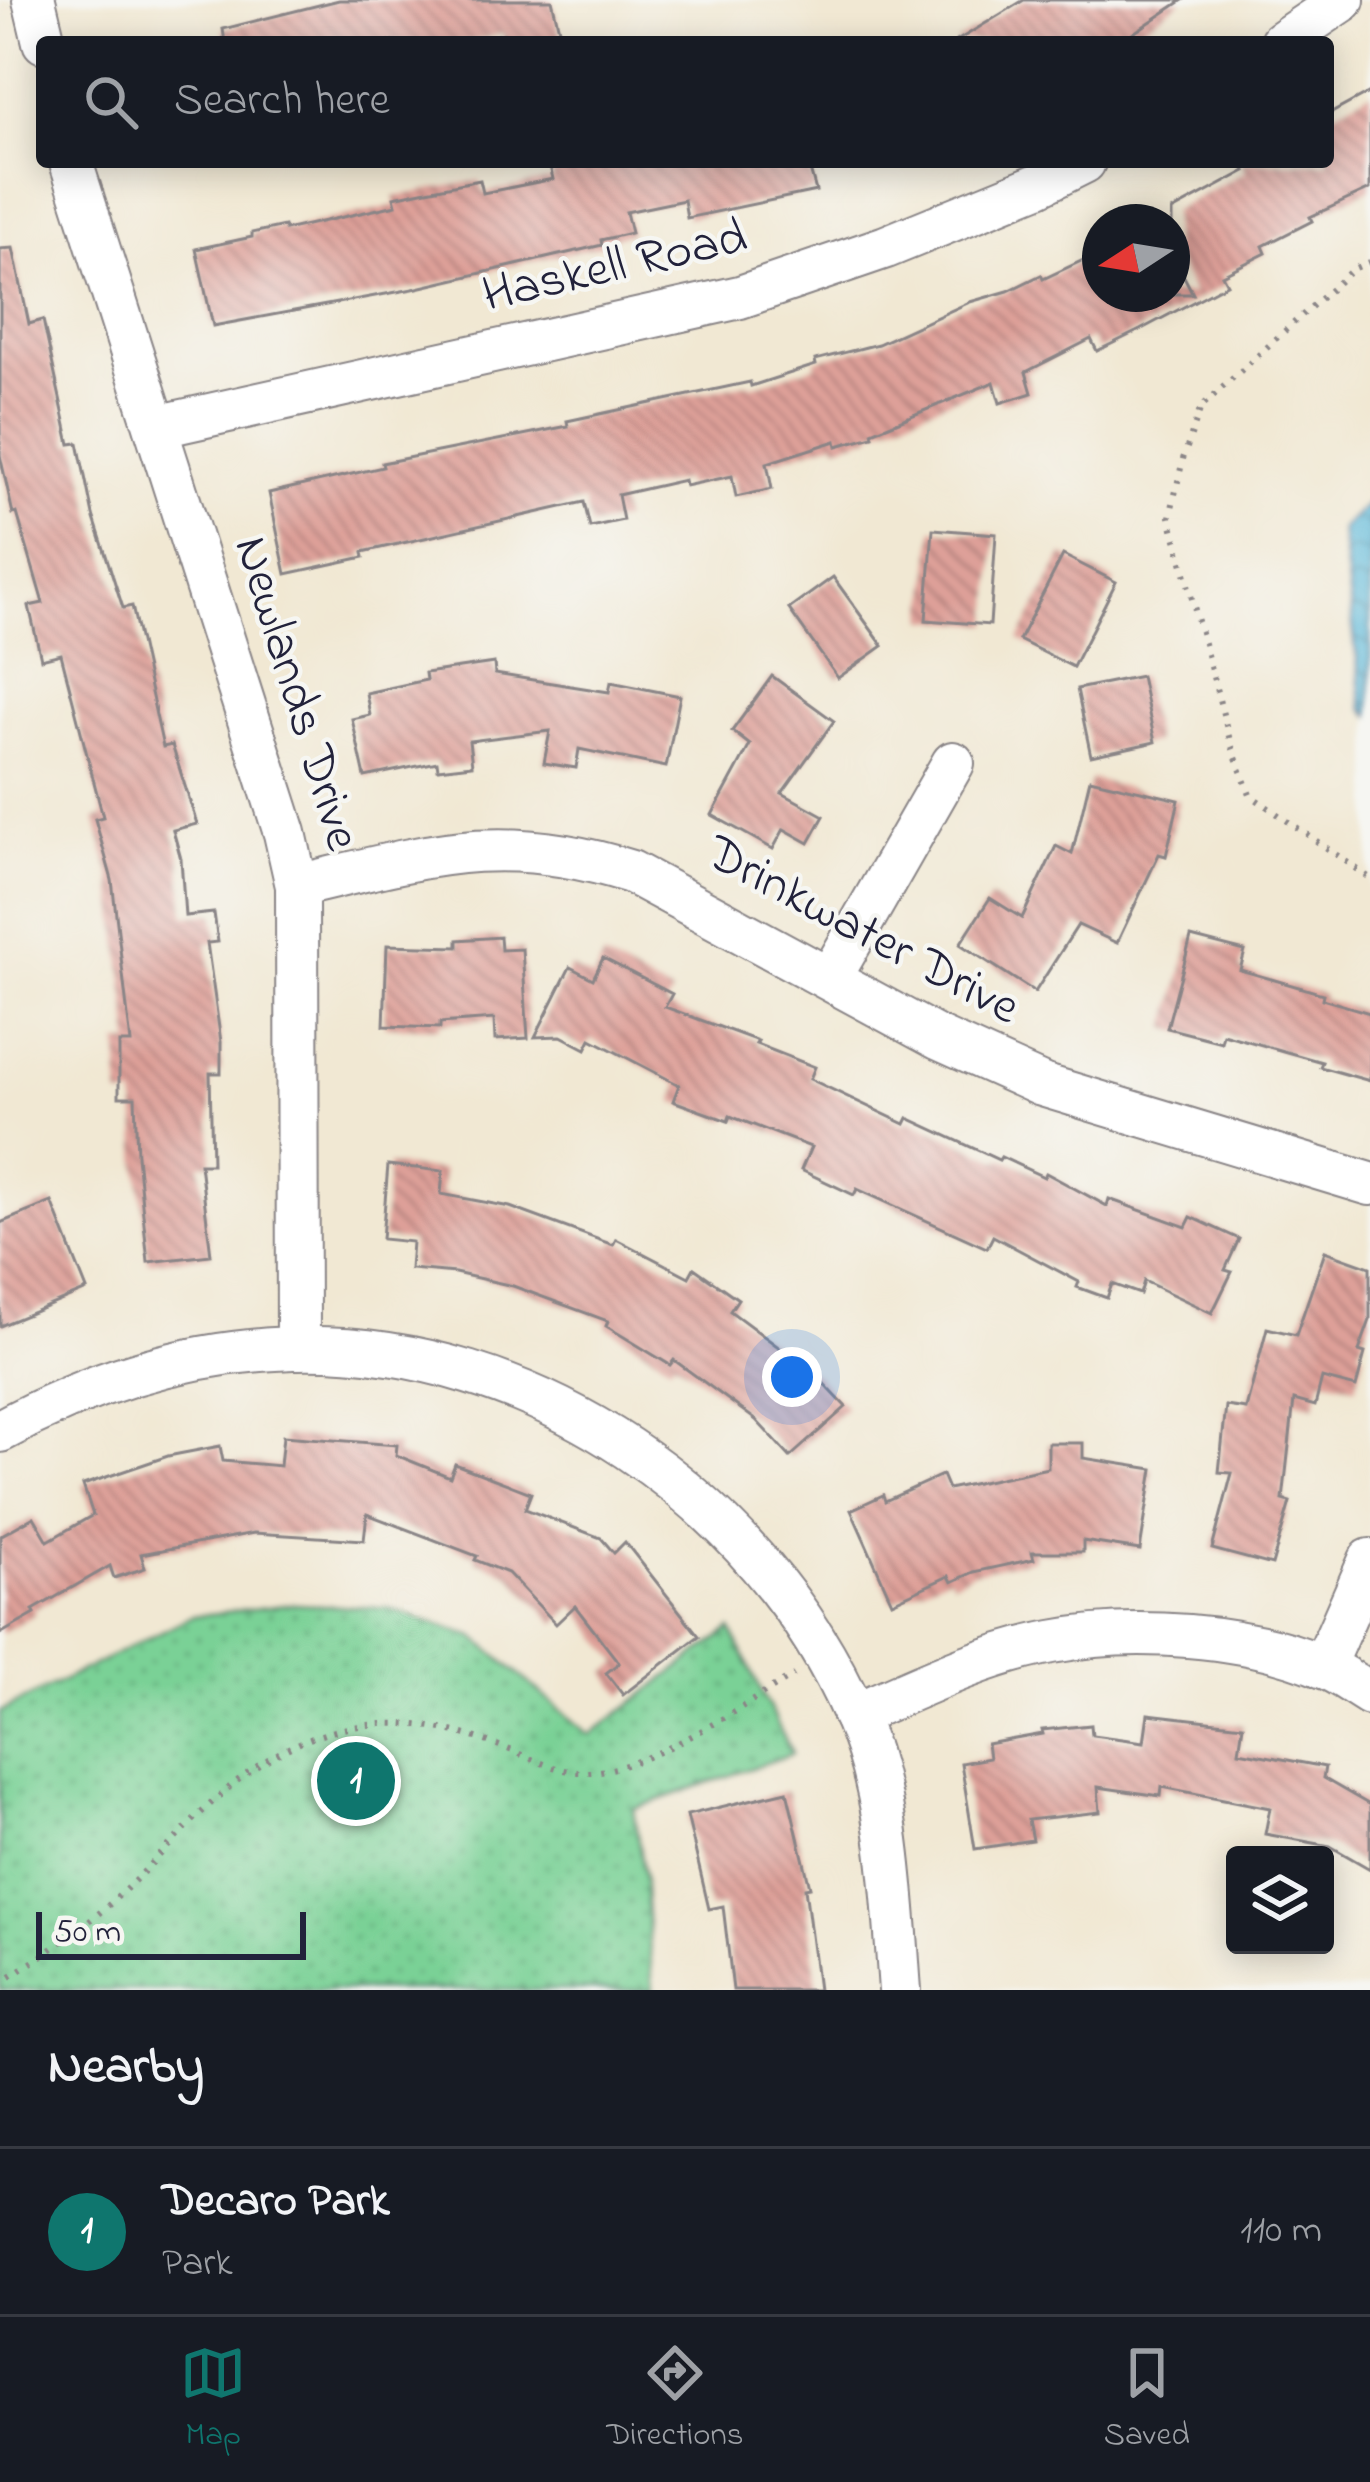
<!DOCTYPE html>
<html lang="en">
<head>
<meta charset="utf-8">
<style>
  :root { --surface:#171b24; --page:#20242c; --text:#f1f3f6; --muted:#9ea1a6; --line:#363941; --accent:#0f766e }
  body { margin:0; font-family:"Indie Flower",sans-serif; background:var(--page); color:var(--text) }
  .controls { position:absolute; right:36px; bottom:36px; display:grid; overflow:hidden; border-radius:12px; box-shadow:0 6px 30px #0003 }
  .controls button { width:108px; height:108px; display:grid; place-items:center; padding:0; border:0; border-bottom:3px solid var(--line); background:var(--surface); color:var(--text); font:60px sans-serif }
  .compass { position:absolute; left:1082px; top:204px; width:108px; height:108px; border-radius:50%; background:var(--surface); box-shadow:0 6px 30px #0003; rotate:258deg }
  .scale { position:absolute; left:36px; bottom:30px; width:270px; box-sizing:border-box; padding-left:12px; border:6px solid #22223b; border-top:0; font-size:33px; line-height:42px; white-space:nowrap; color:#22223b; -webkit-text-stroke:9px #f6f6f2; paint-order:stroke }
  .you { position:absolute; left:792px; top:1377px; width:42px; height:42px; margin:-30px; border:9px solid #fff; border-radius:50%; background:#1a73e8; box-shadow:0 0 0 18px #1a73e833 }
  .badge { display:grid; place-items:center; width:78px; height:78px; border-radius:50%; background:var(--accent); color:#fff; font-size:39px; font-weight:700 }
  .pin { position:absolute; translate:-50% -50%; border:6px solid #fff; box-shadow:0 3px 12px #0006 }
  .list { margin:0; padding:0; list-style:none }
  h2 { display:flex; justify-content:space-between; align-items:center; height:156px; margin:0; padding:0 48px; font-size:51px }
  h2 small { font-size:39px; font-weight:400; color:var(--muted) }
  .list li { display:grid; grid-template-columns:78px 1fr auto; gap:36px; align-items:center; box-sizing:border-box; height:168px; padding:0 48px; border-top:3px solid var(--line) }
  .list b { display:block; font-size:45px; white-space:nowrap }
  .list p { margin:0; font-size:39px; white-space:nowrap; color:var(--muted) }
  .list em { font-size:39px; font-style:normal; color:var(--muted) }
  .icon { flex:none; width:66px; height:66px; fill:none; stroke:currentColor; stroke-width:2; stroke-linecap:round; stroke-linejoin:round }
  .map { position:relative; flex:none; width:1370px; height:1990px; overflow:hidden }
  .search { position:absolute; background:var(--surface); box-shadow:0 6px 30px #0003; left:36px; right:36px; top:36px; height:132px; display:flex; align-items:center; gap:30px; box-sizing:border-box; padding:0 42px; border-radius:12px; color:var(--muted); font-size:45px }
  .sheet { height:324px; background:var(--surface) }
  nav { display:flex; justify-content:space-around; align-items:center; box-sizing:border-box; height:168px; border-top:3px solid var(--line); background:var(--surface); font-size:33px; color:var(--muted) }
  nav a { display:grid; justify-items:center; gap:6px }
  nav .on { color:var(--accent) }
  .map>svg:first-child { display:block }
</style>
</head>
<body>
<div class="map">
<svg width="1370" height="1990" viewBox="0 0 1370 1990">
  <defs>
    <pattern id="park-dots" width="8" height="8" patternUnits="userSpaceOnUse" patternTransform="scale(3)"><rect width="8" height="8" fill="#7ad196"/><path d="M2 2h.1M6 6h.1" fill="none" stroke="#69b382" stroke-width="1.8" stroke-linecap="round"/></pattern>
    <pattern id="water-waves" width="16" height="10" patternUnits="userSpaceOnUse" patternTransform="scale(3)"><rect width="16" height="10" fill="#5ab7d8"/><path d="M0 5q4-4 8 0t8 0" fill="none" stroke="#4a94b0"/></pattern>
    <pattern id="building-back-hatch" width="6" height="6" patternUnits="userSpaceOnUse" patternTransform="scale(3)"><rect width="6" height="6" fill="#dea099"/><path d="M-1 5l2 2M0 0l6 6M5-1l2 2" fill="none" stroke="#b4827e"/></pattern>
  </defs>
  <rect width="100%" height="100%" fill="#f6f6f2"/>
  <filter id="ink" filterUnits="userSpaceOnUse"><feTurbulence type="fractalNoise" baseFrequency=".00833" numOctaves="2"/><feDisplacementMap in="SourceGraphic" scale="24" xChannelSelector="R" yChannelSelector="G"/><feConvolveMatrix kernelMatrix="1 2 1 2 8 2 1 2 1" color-interpolation-filters="sRGB"/></filter>
  <filter id="wash" filterUnits="userSpaceOnUse"><feTurbulence type="fractalNoise" baseFrequency=".004" numOctaves="4" result="noise"/><feDisplacementMap in="SourceGraphic" scale="48" xChannelSelector="R" yChannelSelector="G"/><feGaussianBlur stdDeviation="2.7" result="paint"/><feColorMatrix in="noise" values="0 0 0 0 0 0 0 0 0 0 0 0 0 0 0 0 0 1.4 0 .05"/><feComposite in="paint" operator="in"/></filter>
  <g filter="url(#wash)">
    <rect width="100%" height="100%" fill="#f1e8d3"/>
    <polygon fill="url(#park-dots)" stroke="#4e7a68" stroke-width="3" points="294,1604 388,1608 475,1637 590,1735 731,1629 792,1754 633,1809 644,1878 653,1990 0,1990 0,1712 192,1616"/>
    <polygon fill="url(#water-waves)" stroke="#3e6c8a" stroke-width="3" points="1370,501 1370,715 1363,708 1341,529"/>
    <g id="blocks">
      <g fill="url(#building-back-hatch)">
        <polygon points="339,0 552,0 562,42 505,42 503,34 468,42 225,42 223,29"/>
        <polygon points="1024,0 1183,0 1120,42 955,42"/>
        <polygon points="1370,92 1370,189 1310,217 1312,221 1263,246 1266,253 1222,275 1227,284 1140,330 1097,351 1091,339 1026,372 1032,393 1000,403 994,382 872,432 873,436 837,446 836,441 767,463 772,489 736,497 732,476 685,486 684,480 618,495 623,520 590,527 584,502 363,552 364,557 286,574 269,493 383,467 382,463 568,426 567,421 750,382 751,386 816,365 815,360 878,344 970,302 1008,291 1041,275 1043,279 1092,256 1100,273 1100,294 1193,294 1172,253 1172,211 1246,171 1241,162 1328,162 1328,115"/>
        <polygon points="549,162 808,162 816,191 687,218 684,200 626,212 631,233 601,240 602,245 413,289 213,326 196,249 252,237 252,233 284,226 285,230 396,205 394,197 427,190 480,180 483,193 553,179"/>
        <polygon points="13,248 29,324 43,320 70,444 78,443 93,515 123,608 132,606 163,747 172,745 197,824 173,830 181,859 185,916 214,913 218,942 207,943 221,1042 221,1073 210,1073 212,1164 200,1164 211,1255 148,1262 137,1156 135,1097 119,1097 119,1043 131,1043 112,880 95,819 103,817 61,654 41,659 29,606 43,603 17,513 13,514 0,455 0,249"/>
        <polygon points="933,529 996,534 990,625 926,620"/>
        <polygon points="1063,555 1116,582 1073,667 1019,640"/>
        <polygon points="833,577 883,646 838,678 789,609"/>
        <polygon points="494,663 495,674 609,692 611,682 680,696 666,767 579,749 576,768 544,763 550,731 469,741 472,765 438,769 437,762 365,777 352,719 370,715 366,693 426,680 425,673"/>
        <polygon points="772,676 834,721 782,793 824,816 809,843 784,829 773,849 712,815 750,745 732,731"/>
        <polygon points="1141,676 1155,742 1091,756 1077,689"/>
        <polygon points="1090,779 1179,800 1166,856 1159,854 1117,943 1078,925 1035,992 960,944 990,898 1022,918 1056,846 1072,854"/>
        <polygon points="500,937 501,950 522,949 528,1038 495,1040 494,1019 440,1023 440,1028 384,1026 387,945 458,947 458,940"/>
        <polygon points="1191,937 1245,951 1240,970 1323,994 1322,999 1370,1013 1370,1081 1320,1067 1322,1062 1223,1034 1221,1042 1167,1028"/>
        <polygon points="603,958 672,994 665,1007 758,1041 756,1044 815,1067 810,1079 905,1124 908,1118 999,1160 1001,1157 1044,1177 1046,1173 1107,1206 1109,1199 1186,1227 1191,1217 1239,1239 1225,1270 1232,1272 1212,1313 1144,1281 1140,1294 1112,1284 1107,1298 1077,1287 1079,1282 993,1236 987,1248 857,1189 854,1195 801,1170 811,1147 730,1116 728,1121 673,1101 679,1085 591,1039 586,1049 561,1036 535,1037 570,967 593,979"/>
        <polygon points="388,1165 443,1171 441,1194 510,1207 613,1245 616,1239 689,1277 694,1268 738,1299 730,1311 815,1374 846,1407 790,1457 756,1420 674,1360 670,1365 606,1326 608,1321 513,1286 455,1273 410,1269 412,1242 382,1239"/>
        <polygon points="52,1202 87,1290 0,1326 0,1223"/>
        <polygon points="1325,1251 1370,1267 1370,1320 1359,1351 1365,1353 1356,1387 1322,1378 1315,1406 1294,1400 1283,1500 1290,1502 1272,1565 1212,1549 1232,1473 1219,1472 1226,1406 1246,1409 1267,1328 1296,1335"/>
        <polygon points="283,1436 397,1445 396,1455 450,1477 455,1464 531,1493 525,1509 601,1538 614,1553 625,1542 699,1636 623,1695 606,1673 619,1663 575,1606 556,1624 508,1573 475,1560 477,1556 367,1514 364,1540 254,1533 141,1554 145,1568 114,1578 110,1566 33,1610 35,1614 0,1634 0,1536 34,1517 48,1541 93,1515 83,1485 168,1456 220,1446 223,1461 280,1466"/>
        <polygon points="1048,1443 1083,1443 1083,1458 1153,1469 1140,1550 1083,1541 1083,1552 1032,1552 1034,1559 974,1572 952,1582 949,1576 892,1602 851,1510 883,1495 885,1501 942,1475 948,1489 1048,1468"/>
        <polygon points="1148,1714 1243,1725 1239,1751 1325,1767 1323,1778 1370,1805 1370,1869 1330,1846 1265,1834 1270,1808 1162,1787 1161,1796 1098,1787 1100,1812 1028,1820 1032,1840 975,1849 961,1763 989,1758 987,1744 1043,1734 1042,1730 1091,1725 1092,1735 1144,1742"/>
        <polygon points="787,1791 810,1887 805,1888 818,1990 733,1990 723,1906 709,1909 687,1815"/>
      </g>
    </g>
  </g>
  <g filter="url(#ink)">
    <use href="#blocks" fill-opacity="0" stroke="#8a8587" stroke-width="3"/>
    <g fill="none" stroke-linecap="round" stroke-linejoin="round">
      <g stroke="#8a8587" stroke-width="46">
        <g id="minor">
          <polyline points="34,0 44,42"/>
          <polyline points="1281,42 1343,0"/>
          <polyline points="71,162 285,833 297,886 298,1348"/>
          <polyline points="156,427 740,297 886,247 1038,185 1084,162"/>
          <path d="M297 886C425 856 501 830 631 872L938 1038 1042 1085 1370 1184"/>
          <polyline points="830,978 953,763"/>
          <path d="M0 1431C91 1381 189 1351 294 1348 531 1342 760 1499 854 1714 891 1799 893 1899 900 1990"/>
          <polyline points="1323,1667 1370,1560"/>
          <path d="M854 1715C918 1687 983 1655 1052 1642 1132 1626 1246 1634 1322 1666 1339 1673 1355 1685 1370 1694"/>
        </g>
      </g>
      <g stroke="#8a8587" stroke-width="6" stroke-dasharray="3 9" stroke-linecap="butt">
        <polyline points="1370,262 1353,269 1201,407 1183,459 1170,517 1231,744 1250,795 1370,878"/>
        <path d="M0 1982C39 1959 77 1933 112 1902 178 1843 228 1767 315 1737 384 1713 444 1724 510 1750 535 1760 562 1774 589 1772 650 1770 741 1706 794 1675"/>
      </g>
      <use href="#minor" stroke="#fff" stroke-width="42"/>
    </g>
  </g>
  <g text-anchor="middle" dominant-baseline="central" stroke-width="9" stroke-linejoin="round" paint-order="stroke">
    <g font-size="51" fill="#22223b" stroke="#f6f6f2">
      <text transform="translate(615 268) rotate(-13)">Haskell Road</text>
      <text transform="translate(295 694) rotate(73)">Newlands Drive</text>
      <text transform="translate(862 932) rotate(28)">Drinkwater Drive</text>
    </g>
  </g>
</svg>
<div class="controls">
<button><svg class="icon" aria-label="layers" viewBox="0 0 24 24"><path d="M12 4l9 5-9 5-9-5zM3 14l9 5 9-5"/></svg></button>
</div>
<svg class="compass" viewBox="-18 -18 36 36"><path d="M0-13l5 13h-10z" fill="#e53935"/><path d="M0 13l5-13h-10z" fill="#9ea1a6"/></svg>
<div class="scale">50 m</div>
<div class="you"></div>
<div class="pin badge" style="left:356px;top:1781px">1</div>
<div class="search"><svg class="icon" aria-label="search" viewBox="0 0 24 24"><circle cx="10" cy="10" r="6"/><path d="M15 15l6 6"/></svg>Search here</div>
</div>
<section class="sheet">
<h2>Nearby<small></small></h2>
<ul class="list">
<li><span class="badge">1</span><div><b>Decaro Park</b><p>Park</p></div><em>110 m</em></li>
</ul>
</section>
<nav>
<a class="on"><svg class="icon" aria-label="map" viewBox="0 0 24 24"><path d="M3 6l6-2 6 2 6-2v14l-6 2-6-2-6 2zM9 4v14M15 6v14"/></svg>Map</a>
<a><svg class="icon" aria-label="directions" viewBox="0 0 24 24"><path d="M12 3l9 9-9 9-9-9zM9 14v-3h6M13 9l2 2-2 2"/></svg>Directions</a>
<a><svg class="icon" aria-label="saved" viewBox="0 0 24 24"><path d="M7 4h10v16l-5-4-5 4z"/></svg>Saved</a>
</nav>
</body>
</html>
